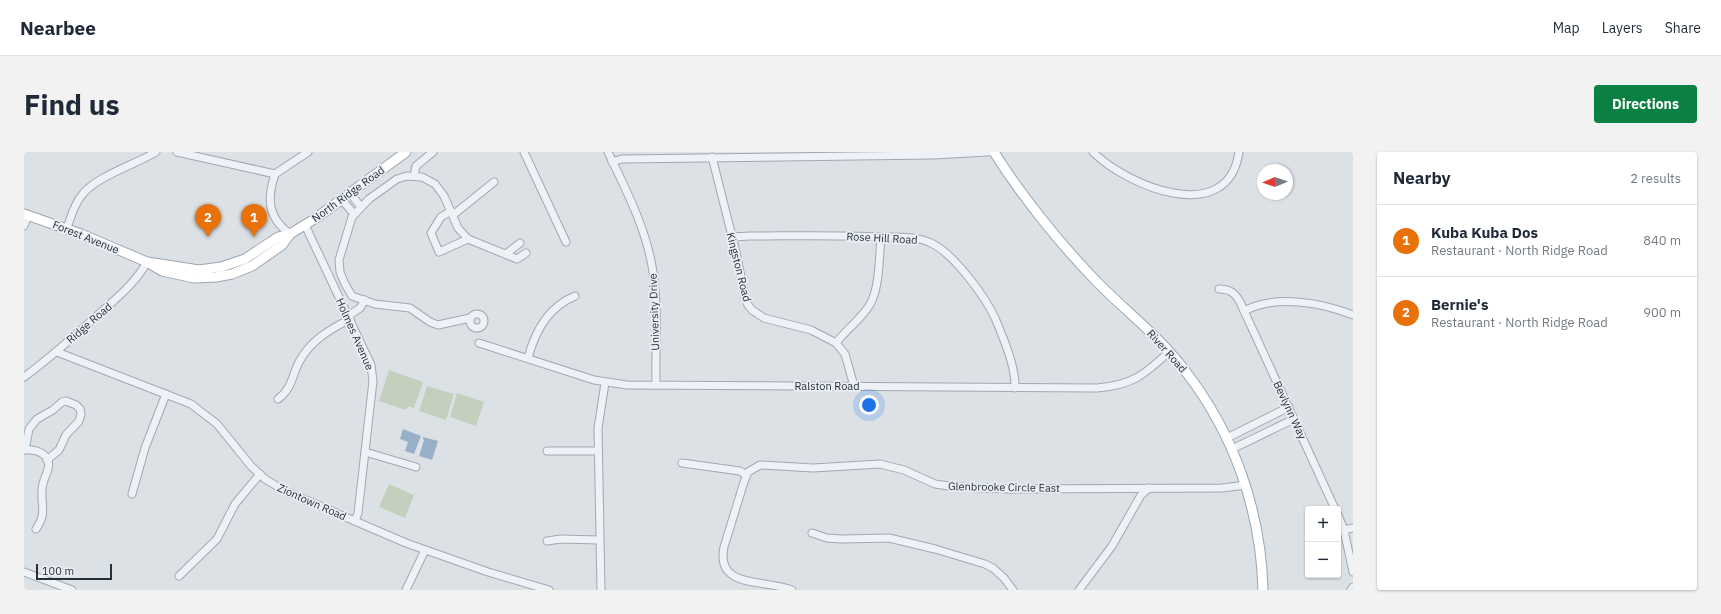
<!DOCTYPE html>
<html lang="en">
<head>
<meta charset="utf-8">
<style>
  :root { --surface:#fff; --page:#f2f2f3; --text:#1f2937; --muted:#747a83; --line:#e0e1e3; --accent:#0b8043 }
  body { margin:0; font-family:"IBM Plex Sans",sans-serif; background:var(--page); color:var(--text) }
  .controls { position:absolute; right:12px; bottom:12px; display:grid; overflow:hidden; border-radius:4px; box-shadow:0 1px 3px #0004 }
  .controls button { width:36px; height:36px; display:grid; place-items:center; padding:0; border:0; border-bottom:1px solid var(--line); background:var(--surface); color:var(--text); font:20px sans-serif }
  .compass { position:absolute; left:1233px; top:12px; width:36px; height:36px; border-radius:50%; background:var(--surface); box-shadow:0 1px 3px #0004; rotate:268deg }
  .scale { position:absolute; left:12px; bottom:10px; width:76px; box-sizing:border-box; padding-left:4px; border:2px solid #262f3c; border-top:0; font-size:11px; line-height:14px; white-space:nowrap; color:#262f3c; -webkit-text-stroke:3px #ebeff4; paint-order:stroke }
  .you { position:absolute; left:845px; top:253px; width:14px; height:14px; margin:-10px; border:3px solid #fff; border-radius:50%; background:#1a73e8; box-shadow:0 0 0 6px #1a73e833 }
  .badge { display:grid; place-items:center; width:26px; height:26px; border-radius:50%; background:var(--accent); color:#fff; font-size:13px; font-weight:700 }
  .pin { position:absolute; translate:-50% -33px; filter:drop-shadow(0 1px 2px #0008) }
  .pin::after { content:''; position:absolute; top:21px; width:14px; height:12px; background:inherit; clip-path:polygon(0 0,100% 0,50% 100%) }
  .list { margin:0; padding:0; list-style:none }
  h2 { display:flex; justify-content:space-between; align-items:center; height:52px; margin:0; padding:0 16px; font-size:17px }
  h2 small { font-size:13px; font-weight:400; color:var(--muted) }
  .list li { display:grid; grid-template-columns:26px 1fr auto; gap:12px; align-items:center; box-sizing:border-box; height:72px; padding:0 16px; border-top:1px solid var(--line) }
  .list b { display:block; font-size:15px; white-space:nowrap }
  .list p { margin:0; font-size:13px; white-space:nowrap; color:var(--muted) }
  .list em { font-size:13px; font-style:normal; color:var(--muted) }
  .map { position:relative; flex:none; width:1329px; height:438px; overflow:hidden; border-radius:4px }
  header { display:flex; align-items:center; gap:24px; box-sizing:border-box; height:56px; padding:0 20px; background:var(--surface); border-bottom:1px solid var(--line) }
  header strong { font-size:19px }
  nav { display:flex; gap:22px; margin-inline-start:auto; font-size:14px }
  .intro { display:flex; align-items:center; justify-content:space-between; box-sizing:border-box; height:96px; padding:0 24px }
  h1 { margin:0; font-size:28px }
  .button { padding:10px 18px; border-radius:4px; background:var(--accent); color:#fff; font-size:14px; font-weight:700 }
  main { display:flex; gap:24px; padding:0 24px }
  aside { flex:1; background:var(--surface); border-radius:4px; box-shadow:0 1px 3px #0004 }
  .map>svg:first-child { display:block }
</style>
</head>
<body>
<header>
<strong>Nearbee</strong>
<nav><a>Map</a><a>Layers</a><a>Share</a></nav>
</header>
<div class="intro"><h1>Find us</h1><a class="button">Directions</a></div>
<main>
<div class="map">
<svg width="1329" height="438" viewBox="0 0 1329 438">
  <rect width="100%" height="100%" fill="#dce1e6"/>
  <g fill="#c3d0bd">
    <polygon points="365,218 399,230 390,256 384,254 382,258 355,249"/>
    <polygon points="403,234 430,242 422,268 395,259"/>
    <polygon points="433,241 460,250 452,274 426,265"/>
    <polygon points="365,332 390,343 381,366 355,355"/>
  </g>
  <g fill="#96b1c7">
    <polygon points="379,277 397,284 390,302 381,299 384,290 376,287"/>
    <polygon points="399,285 414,289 408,308 395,304 400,288 399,287"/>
  </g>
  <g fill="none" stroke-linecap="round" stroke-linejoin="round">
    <g stroke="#a2a8b0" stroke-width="9">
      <g id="minor">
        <polyline points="153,0 251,22"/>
        <polyline points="500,0 542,90"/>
        <path d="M584 0C601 36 621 74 628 114 635 152 631 195 632 233"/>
        <path d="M1069 0C1103 34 1204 76 1215 0"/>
        <polyline points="688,5 712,100 721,145 724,153 728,158 740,166 787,178 812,191 821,202 830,234"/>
        <polyline points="588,10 598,7 909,3 964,0"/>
        <path d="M251 22C243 46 243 65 266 82"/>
        <polyline points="251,22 284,0"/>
        <polyline points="390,24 392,14 409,0"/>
        <polyline points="326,41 337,55"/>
        <polyline points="318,48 330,62"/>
        <polyline points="427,59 417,65 407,81 415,100 444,87"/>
        <polyline points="429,63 470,30"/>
        <polyline points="281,73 347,213 349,229 334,361 331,369"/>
        <polyline points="0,74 4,63"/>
        <path d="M43 76C47 65 50 52 58 43 71 25 112 12 132 0"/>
        <path d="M708 85 726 84C770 84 813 83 857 85 873 85 892 84 907 91 929 101 961 144 971 166 979 185 992 215 991 236"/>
        <polyline points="482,102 496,91"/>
        <path d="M1195 137C1206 137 1211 141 1216 150L1311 357"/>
        <path d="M1220 159C1252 142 1298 151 1329 163"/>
        <circle cx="453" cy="169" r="7"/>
        <polyline points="324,164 336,156 341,148"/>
        <polyline points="446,166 414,173 406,170 386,156 351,152 328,144 321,132 316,120 315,108 328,65 345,47 373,27 383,24 398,25 411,32 420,44 434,76 444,87 493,107 502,101"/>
        <path d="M455 191 570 228 603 233 1073 236C1109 233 1120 223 1146 199"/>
        <path d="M812 191C822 178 836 168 845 154 856 137 855 105 857 85"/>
        <polyline points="33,200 167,252 193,272 227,314 241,327 261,339 382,391 464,420 525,438"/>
        <path d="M504 206C511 179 524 155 551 144"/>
        <path d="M0 225C26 206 49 185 73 164 91 147 111 132 123 110"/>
        <path d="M254 247C268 237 268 224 275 210 287 188 305 178 326 167"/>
        <polyline points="1203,286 1265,255"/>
        <polyline points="1208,297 1270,267"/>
        <path d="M0 298C12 297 28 302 24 317 22 325 18 330 18 338 17 355 23 361 12 377"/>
        <polyline points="1,298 5,277 13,267 29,258 38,250 42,249 52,253 56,257 57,262 55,269 42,283 35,298 23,308"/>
        <polyline points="523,299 574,299"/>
        <polyline points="341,300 392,315"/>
        <polyline points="658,311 716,319 722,323"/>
        <polyline points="108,342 121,296 142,242"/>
        <polyline points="1314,363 1320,378 1329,420"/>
        <polyline points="1320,378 1329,376"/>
        <polyline points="788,381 803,386 817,387 865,386 911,397 961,412 969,416 980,426 989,438"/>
        <polyline points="523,389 537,387 575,388"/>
        <polyline points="0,420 48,438"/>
        <polyline points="155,424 193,387 211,352 236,322"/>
        <polyline points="382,438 401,398"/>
        <polyline points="577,438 574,276 581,231"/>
        <path d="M768 438C743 427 691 438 700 395L720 330 724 320 736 313 789 316 856 312 880 318 911 332 932 335 987 337 1198 336 1222 333"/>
        <polyline points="1055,438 1088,394 1117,343 1125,336"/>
        <polyline points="1327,438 1329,435"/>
      </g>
    </g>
    <g stroke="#9ba6b2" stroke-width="11">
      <g id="major">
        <path d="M970 0C998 45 1038 94 1075 132 1104 161 1137 186 1162 220 1210 282 1237 359 1239 438"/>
        <polyline points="0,62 57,82 123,110 138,119 170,126 192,125 208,122 228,114 258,93 266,82"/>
        <polyline points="123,110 175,118 197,115 221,107 254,85 266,82 292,66 382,0"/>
      </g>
    </g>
    <use href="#minor" stroke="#eef1f5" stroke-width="7"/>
    <use href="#major" stroke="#fff" stroke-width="9"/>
  </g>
  <g text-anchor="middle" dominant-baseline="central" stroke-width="3.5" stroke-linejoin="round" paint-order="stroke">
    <g font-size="11" fill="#262f3c" stroke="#ebeff4">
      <text transform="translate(324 42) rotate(-36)">North Ridge Road</text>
      <text transform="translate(62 85) rotate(22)">Forest Avenue</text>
      <text transform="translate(858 86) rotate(3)">Rose Hill Road</text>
      <text transform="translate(715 115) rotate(76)">Kingston Road</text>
      <text transform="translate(630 160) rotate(-92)">University Drive</text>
      <text transform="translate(65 171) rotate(-41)">Ridge Road</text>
      <text transform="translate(331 182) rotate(66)">Holmes Avenue</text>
      <text transform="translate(1143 199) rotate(48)">River Road</text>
      <text x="803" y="234">Ralston Road</text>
      <text transform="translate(1266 258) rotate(65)">Bevlynn Way</text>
      <text transform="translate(980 335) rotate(1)">Glenbrooke Circle East</text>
      <text transform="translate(288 350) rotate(24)">Ziontown Road</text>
    </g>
  </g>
</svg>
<div class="controls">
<button>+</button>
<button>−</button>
</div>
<svg class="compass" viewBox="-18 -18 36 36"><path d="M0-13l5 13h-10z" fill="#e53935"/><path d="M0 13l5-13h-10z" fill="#747a83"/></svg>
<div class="scale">100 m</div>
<div class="you"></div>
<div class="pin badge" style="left:230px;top:85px;background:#e8710a">1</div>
<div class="pin badge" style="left:184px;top:85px;background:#e8710a">2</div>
</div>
<aside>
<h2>Nearby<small>2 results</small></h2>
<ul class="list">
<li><span class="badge" style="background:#e8710a">1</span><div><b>Kuba Kuba Dos</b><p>Restaurant · North Ridge Road</p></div><em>840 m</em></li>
<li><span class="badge" style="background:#e8710a">2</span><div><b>Bernie's</b><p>Restaurant · North Ridge Road</p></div><em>900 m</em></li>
</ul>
</aside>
</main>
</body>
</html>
